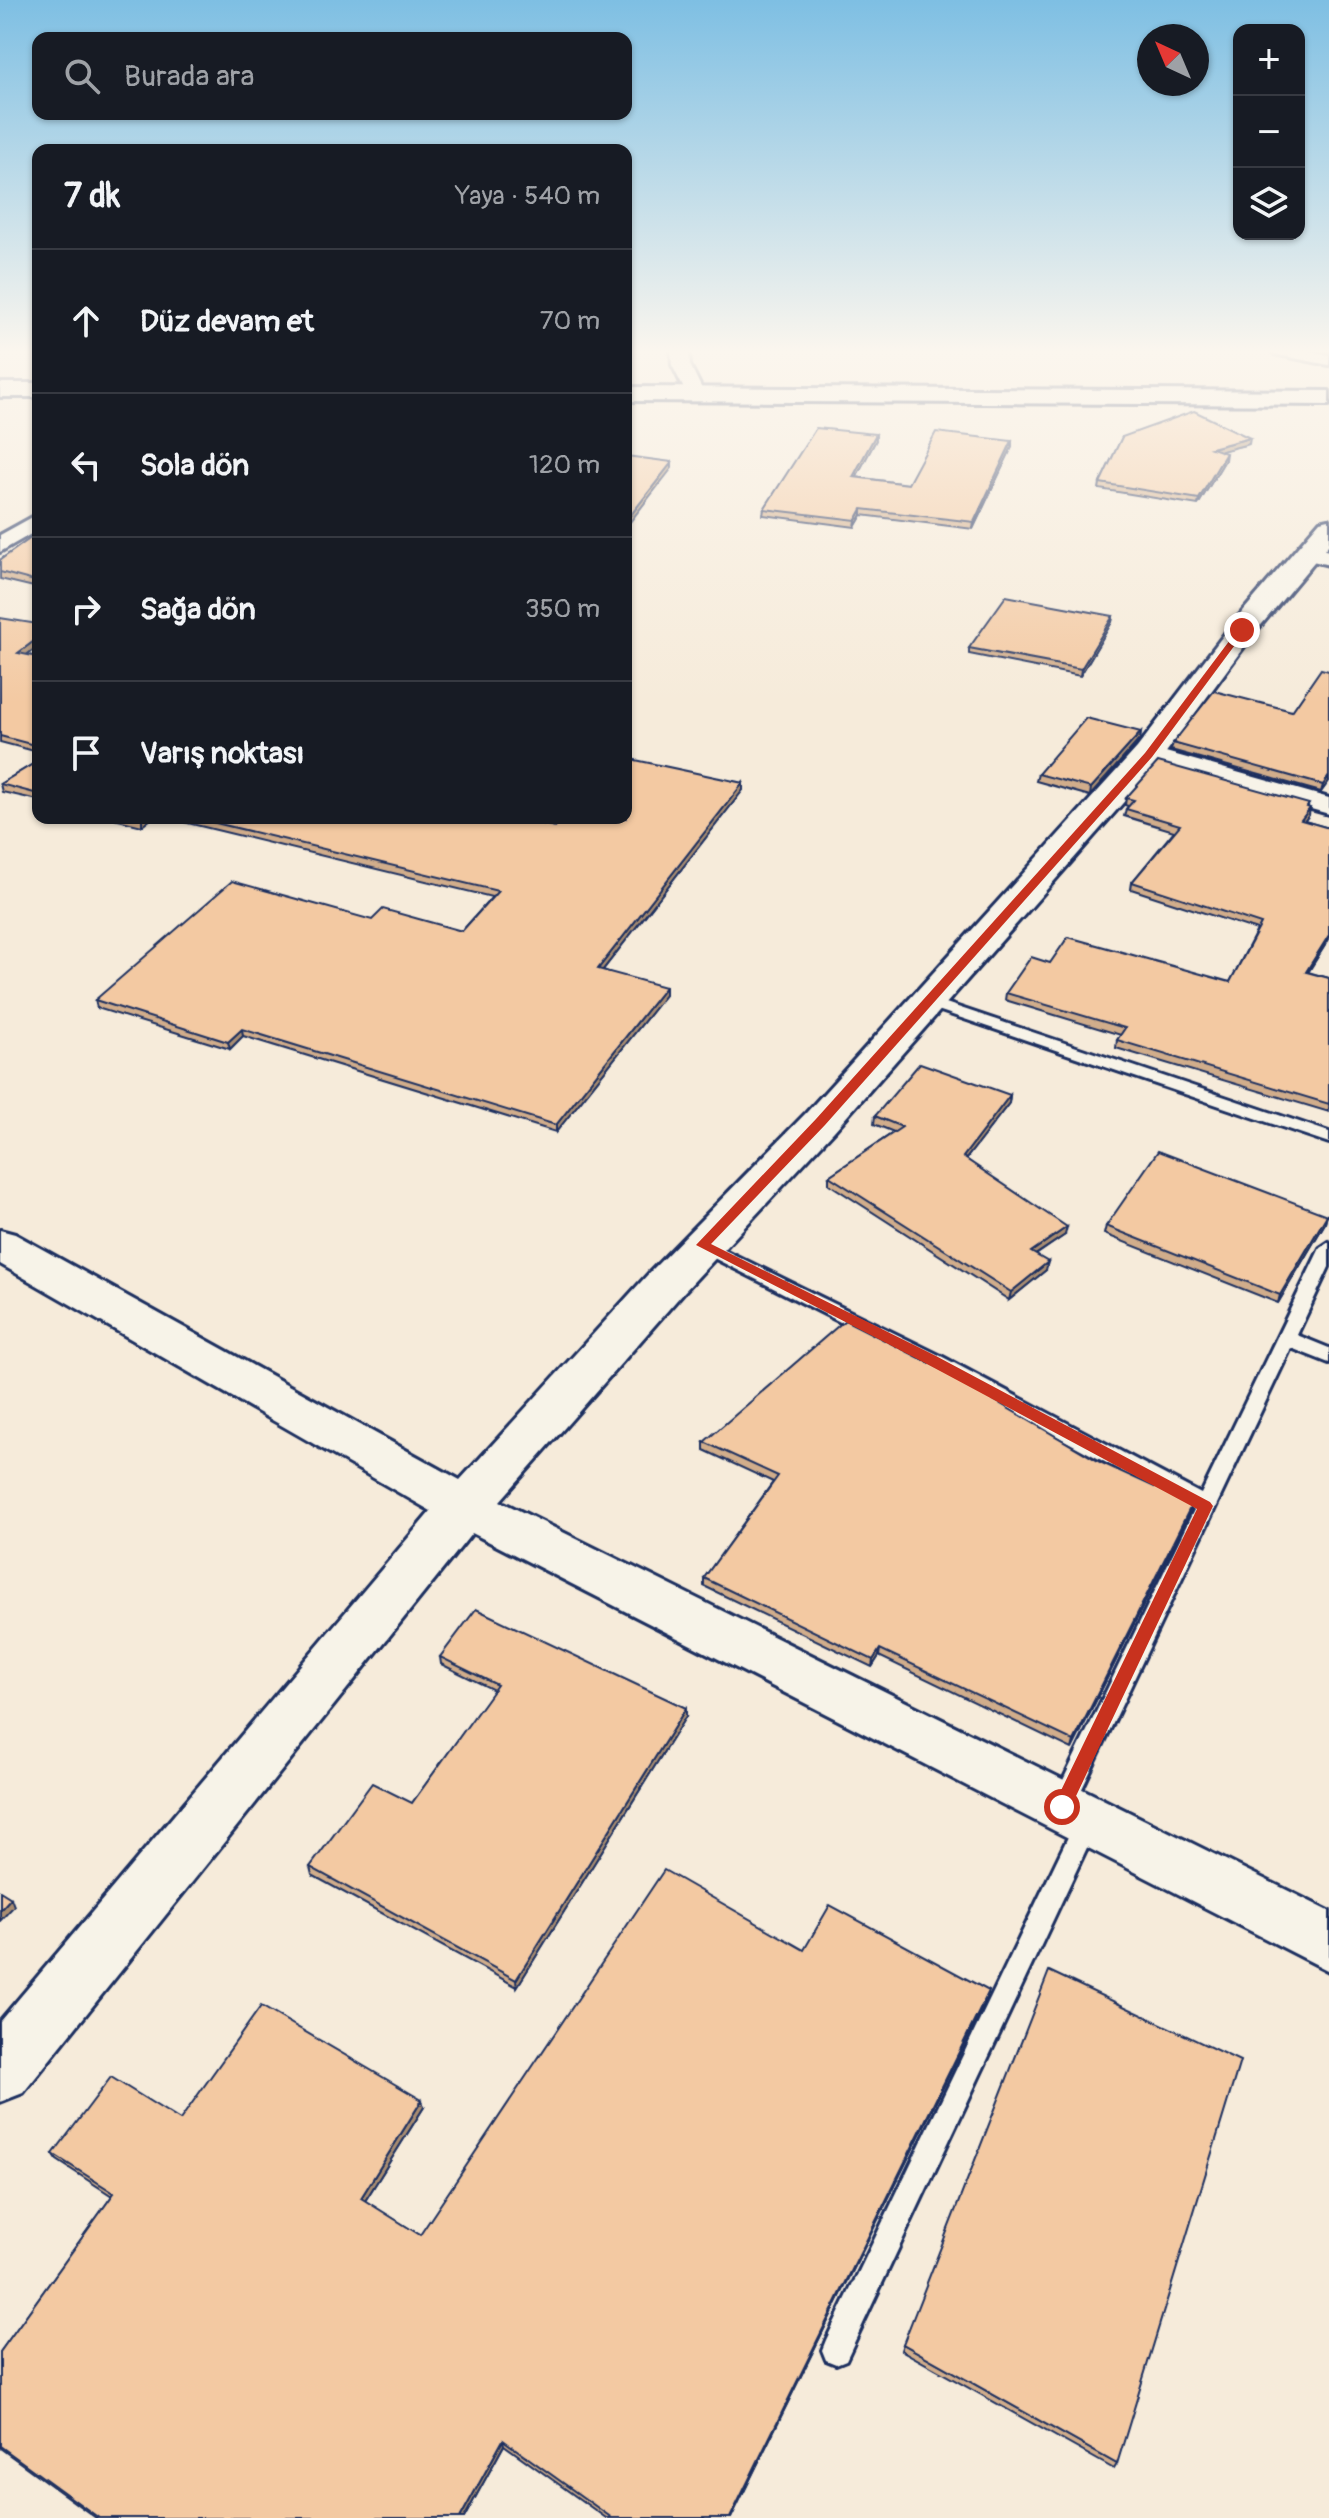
<!DOCTYPE html>
<html lang="tr">
<head>
<meta charset="utf-8">
<style>
  :root { --surface:#171b24; --page:#242831; --text:#f1f3f6; --muted:#9ea1a6; --line:#363941 }
  body { margin:0; font-family:Pangolin,sans-serif; background:var(--page); color:var(--text) }
  .controls { position:absolute; right:24px; top:24px; display:grid; overflow:hidden; border-radius:16px; box-shadow:0 2px 6px #0004 }
  .controls button { width:72px; height:72px; display:grid; place-items:center; padding:0; border:0; border-bottom:2px solid var(--line); background:var(--surface); color:var(--text); font:40px sans-serif }
  .compass { position:absolute; left:1137px; top:24px; width:72px; height:72px; border-radius:50%; background:var(--surface); box-shadow:0 2px 6px #0004; rotate:316deg }
  .stop { position:absolute; width:24px; height:24px; margin:-18px; border:6px solid #c8321e; border-radius:50%; background:#fff }
  .stop.end { background:#c8321e; border-color:#fff; box-shadow:0 2px 8px #0008 }
  .list { margin:0; padding:0; list-style:none }
  h2 { display:flex; justify-content:space-between; align-items:center; height:104px; margin:0; padding:0 32px; font-size:34px }
  h2 small { font-size:26px; font-weight:400; color:var(--muted) }
  .list li { display:grid; grid-template-columns:52px 1fr auto; gap:24px; align-items:center; box-sizing:border-box; height:144px; padding:0 32px; border-top:2px solid var(--line) }
  .list b { display:block; font-size:30px; white-space:nowrap }
  .list em { font-size:26px; font-style:normal; color:var(--muted) }
  .icon { flex:none; width:44px; height:44px; fill:none; stroke:currentColor; stroke-width:2; stroke-linecap:round; stroke-linejoin:round }
  .map { position:relative; flex:none; width:1329px; height:2518px; overflow:hidden }
  .search { position:absolute; background:var(--surface); box-shadow:0 2px 6px #0004; left:32px; top:32px; width:600px; height:88px; display:flex; align-items:center; gap:20px; box-sizing:border-box; padding:0 28px; border-radius:16px; color:var(--muted); font-size:30px }
  .panel { position:absolute; background:var(--surface); box-shadow:0 2px 6px #0004; left:32px; top:144px; width:600px; height:680px; border-radius:16px }
  .map>svg:first-child { display:block }
</style>
</head>
<body>
<div class="map">
<svg width="1329" height="2518" viewBox="0 0 1329 2518">
  <rect width="100%" height="100%" fill="#f6ebda"/>
  <filter id="ink" filterUnits="userSpaceOnUse"><feTurbulence type="fractalNoise" baseFrequency=".0125" numOctaves="2"/><feDisplacementMap in="SourceGraphic" scale="16" xChannelSelector="R" yChannelSelector="G"/><feConvolveMatrix kernelMatrix="1 2 1 2 8 2 1 2 1" color-interpolation-filters="sRGB"/></filter>
  <g filter="url(#ink)">
    <g fill="none" stroke-linecap="round" stroke-linejoin="round">
      <g stroke="#1b2f5e" stroke-width="6">
        <g id="service">
          <polygon points="928,997 1329,1132 1329,1143 923,1005 920,1002 923,999"/>
          <polygon points="702,1239 939,1355 1201,1494 1320,1248 1329,1242 1329,1267 1297,1335 1329,1348 1329,1363 1291,1348 1071,1812 1063,1816 1055,1812 1051,1805 1194,1510 925,1365 696,1249 693,1245"/>
          <polygon points="1087,1811 1095,1814 1099,1822 846,2360 836,2364 826,2360 822,2350 826,2340 1079,1814"/>
        </g>
      </g>
      <g stroke="#1b2f5e" stroke-width="6">
        <g id="minor">
          <polygon points="671,350 689,350 690,365 705,395 703,399 689,399 672,365"/>
          <polygon points="1271,350 1306,350 1329,355 1329,365 1274,354"/>
          <polygon points="38,514 38,530 0,552 0,535"/>
          <polygon points="1308,546 1329,551 1329,565 1300,558 1297,553 1300,548"/>
          <polygon points="1148,747 1329,798 1329,814 1139,761 1135,755 1139,749"/>
        </g>
      </g>
      <g stroke="#1b2f5e" stroke-width="6">
        <g id="tertiary">
          <rect x="0" y="383" width="38" height="14"/>
          <polygon points="626,387 1329,391 1329,405 626,401"/>
          <polygon points="1329,519 1329,544 1252,636 1159,762 834,1131 683,1293 500,1501 1329,1911 1329,1971 472,1533 23,2093 0,2102 0,2021 431,1511 0,1264 0,1230 15,1234 460,1480 651,1271 806,1113 1137,748 1232,624 1320,521"/>
        </g>
      </g>
      <use href="#service" fill="#f7f3e8" fill-rule="evenodd"/>
      <use href="#minor" fill="#f7f3e8" fill-rule="evenodd"/>
      <use href="#tertiary" fill="#f7f3e8" fill-rule="evenodd"/>
    </g>
    <g fill="#d1ad8b" stroke="#1b2f5e" stroke-width="2">
      <polygon points="876,434 876,440 856,477 908,484 1012,441 1012,447 973,529 862,515 855,527 763,515 764,509"/>
      <polygon points="1122,437 1249,444 1220,451 1225,460 1198,505 1099,489 1100,483"/>
      <polygon points="38,533 38,588 0,579 0,560"/>
      <polygon points="1113,616 1112,622 1080,676 969,654 969,648"/>
      <polygon points="0,618 38,646 27,655 38,657 38,752 0,742"/>
      <polygon points="1141,732 1140,739 1090,796 1036,781 1038,774"/>
      <polygon points="1173,743 1329,781 1321,792 1171,750"/>
      <polygon points="38,761 38,800 2,792 0,784"/>
      <polygon points="743,783 743,790 603,970 665,995 556,1132 243,1036 230,1049 97,1008 95,1000 372,920 462,931 492,897 167,818 517,818 555,827"/>
      <polygon points="1126,798 1308,807 1309,815 1304,821 1329,828 1329,939 1308,972 1329,978 1329,1112 1116,1048 1117,1040 1121,1035 1005,1000 1006,993 1050,963 1230,982 1257,930 1131,889 1132,882 1174,831 1124,816 1126,809 1128,806 1125,805"/>
      <polygon points="110,818 152,818 142,826"/>
      <polygon points="1010,1095 1009,1103 966,1159 1065,1235 1036,1255 1046,1270 1009,1300 829,1184 829,1176 894,1132 874,1124 875,1116"/>
      <polygon points="1327,1215 1325,1223 1278,1303 1104,1234 1106,1226"/>
      <polygon points="704,1442 1100,1462 1192,1504 1190,1511 1072,1749 879,1656 872,1667 704,1586 704,1578 773,1482 704,1450"/>
      <polygon points="440,1657 686,1716 517,1987 312,1875 310,1867 412,1803 494,1690 441,1664"/>
      <polygon points="804,1950 987,1998 731,2518 606,2518 504,2445 464,2518 96,2518 0,2448 0,2352 112,2196 57,2160 53,2154 180,2120 424,2107 365,2201 420,2235"/>
      <polygon points="903,2344 1117,2464 1114,2469 901,2350"/>
    </g>
    <g fill="#aa8d71" stroke="#1b2f5e" stroke-width="2">
      <polygon points="876,434 876,440 853,483 853,477"/>
      <polygon points="1250,438 1249,444 1210,454 1211,448"/>
      <polygon points="1012,441 1012,447 973,529 974,522"/>
      <polygon points="1226,453 1225,460 1198,505 1199,499"/>
      <polygon points="672,462 672,468 626,527 626,521"/>
      <polygon points="862,509 862,515 855,527 856,520"/>
      <polygon points="1113,616 1112,622 1080,676 1081,669"/>
      <polygon points="38,638 38,646 20,660 18,653"/>
      <polygon points="1141,732 1140,739 1090,796 1091,788"/>
      <polygon points="1329,776 1329,781 1321,792 1323,785"/>
      <polygon points="743,783 743,790 598,976 598,969"/>
      <polygon points="1310,808 1309,815 1299,828 1301,820"/>
      <polygon points="142,818 152,818 142,826"/>
      <polygon points="1329,935 1329,939 1304,979 1306,972"/>
      <polygon points="665,987 665,995 556,1132 556,1125"/>
      <polygon points="242,1029 243,1036 230,1049 228,1042"/>
      <polygon points="1010,1095 1009,1103 962,1164 963,1157"/>
      <polygon points="1327,1215 1325,1223 1278,1303 1280,1295"/>
      <polygon points="1067,1227 1065,1235 1029,1259 1031,1252"/>
      <polygon points="1048,1262 1046,1270 1009,1300 1011,1292"/>
      <polygon points="1192,1504 1190,1511 1072,1749 1074,1741"/>
      <polygon points="880,1649 879,1656 872,1667 873,1660"/>
      <polygon points="686,1708 686,1716 517,1987 516,1980"/>
      <polygon points="11,1898 14,1906 0,1921 0,1910"/>
      <polygon points="989,1991 987,1998 731,2518 730,2518"/>
      <polygon points="422,2100 424,2107 363,2204 361,2198"/>
      <polygon points="503,2440 504,2445 464,2518 460,2518"/>
    </g>
    <g fill="#f3c9a2" stroke="#1b2f5e" stroke-width="2">
      <polygon points="1194,411 1250,438 1211,448 1226,453 1199,499 1100,483 1122,437"/>
      <polygon points="816,428 876,434 853,477 908,484 936,432 1012,441 974,522 862,509 856,520 764,509"/>
      <polygon points="626,456 672,462 626,521"/>
      <polygon points="38,533 38,582 0,572 0,560"/>
      <polygon points="1006,596 1113,616 1081,669 969,648"/>
      <polygon points="0,618 38,624 38,638 18,653 38,657 38,746 0,736"/>
      <polygon points="1321,669 1329,671 1329,776 1323,785 1173,743 1214,691 1292,711"/>
      <polygon points="1086,718 1141,732 1091,788 1038,774"/>
      <polygon points="626,758 743,783 598,969 665,987 556,1125 242,1029 228,1042 95,1000 232,881 372,920 383,909 462,931 498,891 195,818 517,818 555,827 563,818 626,818"/>
      <polygon points="38,761 38,794 0,784"/>
      <polygon points="1158,762 1309,804 1307,807 1310,808 1301,820 1329,828 1329,935 1306,972 1329,978 1329,1104 1117,1040 1125,1028 1006,993 1031,957 1050,963 1068,937 1230,982 1261,924 1132,882 1180,825 1126,809 1134,800 1126,798"/>
      <polygon points="920,1063 1010,1095 963,1157 1067,1227 1031,1252 1048,1262 1011,1292 829,1176 902,1127 875,1116"/>
      <polygon points="1158,1151 1327,1215 1280,1295 1106,1226"/>
      <polygon points="845,1320 934,1365 1100,1462 1192,1504 1074,1741 880,1649 873,1660 704,1578 778,1476 704,1442"/>
      <polygon points="476,1609 686,1708 516,1980 310,1867 372,1783 412,1803 497,1685 440,1657"/>
      <polygon points="664,1870 804,1950 830,1905 989,1991 730,2518 612,2518 503,2440 460,2518 99,2518 0,2446 0,2352 114,2193 53,2154 111,2077 180,2120 261,2006 422,2100 361,2198 420,2235"/>
      <polygon points="0,1891 11,1898 0,1910"/>
      <polygon points="1049,1971 1240,2061 1117,2464 903,2344"/>
    </g>
  </g>
  <linearGradient id="sky" x2="0" y2="1"><stop stop-color="#7ebfe3"/><stop offset="0.5" stop-color="#fbf6ee"/><stop offset="1" stop-color="#fbf6ee" stop-opacity="0"/></linearGradient>
  <rect width="1329" height="703" fill="url(#sky)"/>
  <polygon fill="#c8321e" points="1239,628 1246,630 1152,757 825,1125 711,1244 936,1356 1210,1502 1213,1506 1068,1813 1062,1815 1053,1807 1197,1509 927,1364 696,1245 816,1119 1145,753"/>
</svg>
<div class="controls">
<button>+</button>
<button>−</button>
<button><svg class="icon" aria-label="layers" viewBox="0 0 24 24"><path d="M12 4l9 5-9 5-9-5zM3 14l9 5 9-5"/></svg></button>
</div>
<svg class="compass" viewBox="-18 -18 36 36"><path d="M0-13l5 13h-10z" fill="#e53935"/><path d="M0 13l5-13h-10z" fill="#9ea1a6"/></svg>
<div class="stop" style="left:1062px;top:1807px"></div>
<div class="stop end" style="left:1242px;top:630px"></div>
<div class="search"><svg class="icon" aria-label="search" viewBox="0 0 24 24"><circle cx="10" cy="10" r="6"/><path d="M15 15l6 6"/></svg>Burada ara</div>
<section class="panel">
<h2>7 dk<small>Yaya · 540 m</small></h2>
<ul class="list">
<li><svg class="icon" aria-label="ahead" viewBox="0 0 24 24"><path d="M12 20V5M6 11l6-6 6 6"/></svg><div><b>Düz devam et</b></div><em>70 m</em></li>
<li><svg class="icon" aria-label="left" viewBox="0 0 24 24"><path d="M17 20v-9H6M10 6l-5 5 5 5"/></svg><div><b>Sola dön</b></div><em>120 m</em></li>
<li><svg class="icon" aria-label="right" viewBox="0 0 24 24"><path d="M7 20v-9h11M14 6l5 5-5 5"/></svg><div><b>Sağa dön</b></div><em>350 m</em></li>
<li><svg class="icon" aria-label="arrive" viewBox="0 0 24 24"><path d="M6 21V4h12l-3 4 3 4H6"/></svg><div><b>Varış noktası</b></div></li>
</ul>
</section>
</div>
</body>
</html>
